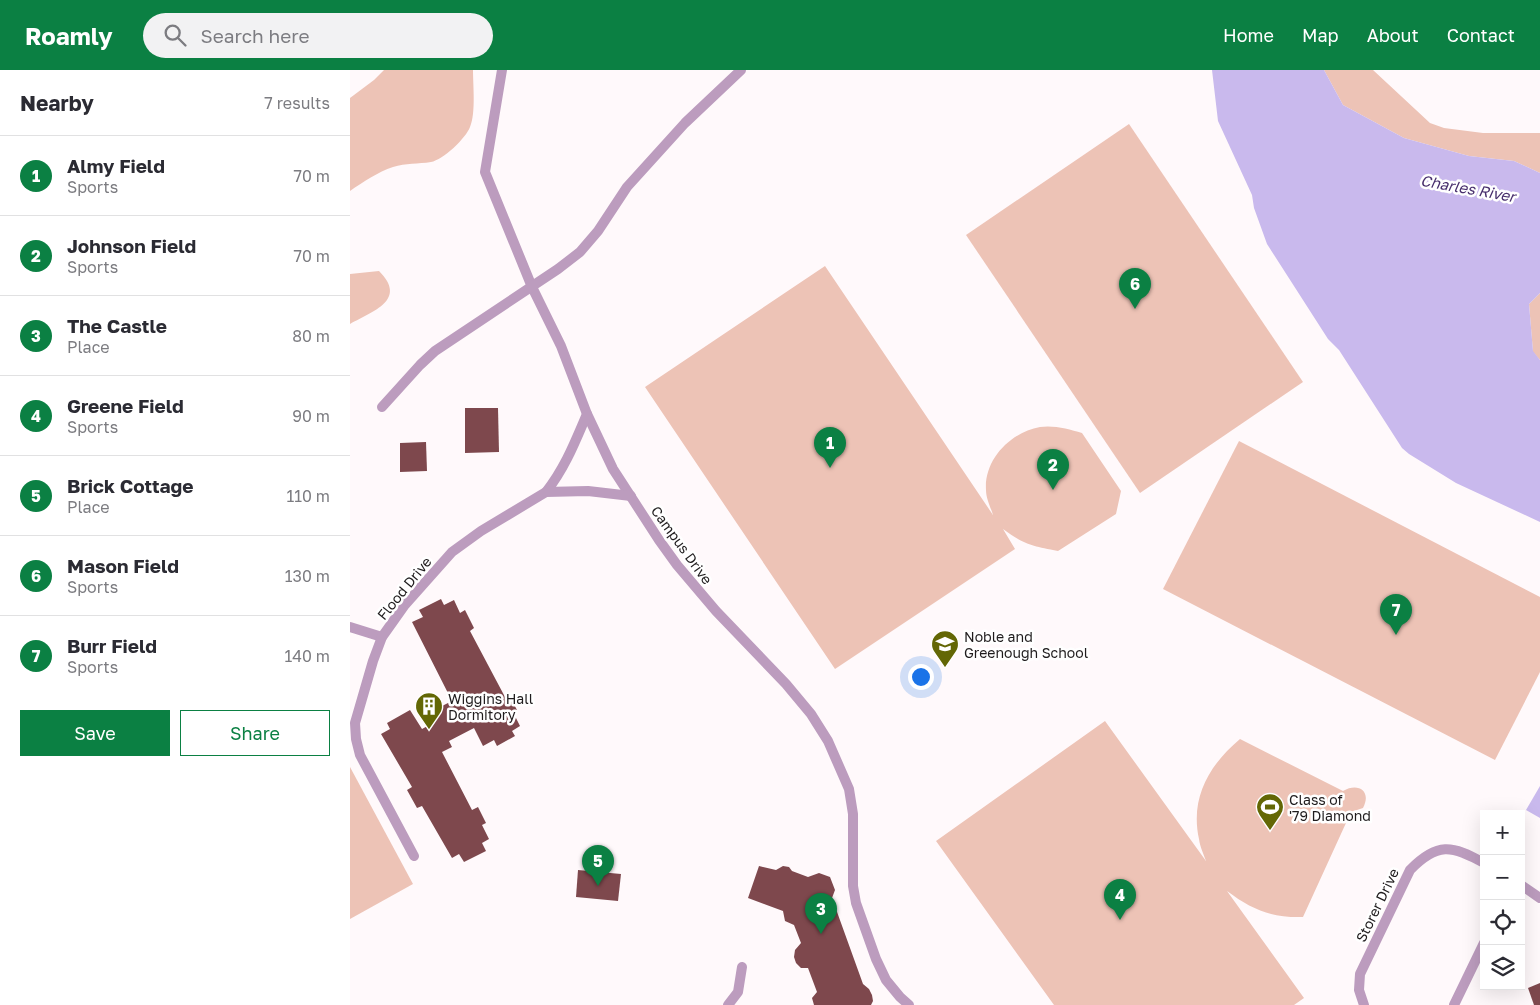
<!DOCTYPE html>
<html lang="en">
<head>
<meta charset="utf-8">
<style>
  :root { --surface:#fff; --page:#f2f2f3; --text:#2b2b33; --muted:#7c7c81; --line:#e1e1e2; --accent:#0b8043 }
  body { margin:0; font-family:"Golos Text",sans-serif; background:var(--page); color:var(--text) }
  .controls { position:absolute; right:15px; bottom:15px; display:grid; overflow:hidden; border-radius:0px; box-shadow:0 5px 20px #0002 }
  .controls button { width:45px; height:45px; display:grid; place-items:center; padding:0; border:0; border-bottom:1px solid var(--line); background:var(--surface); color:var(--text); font:25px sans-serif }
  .you { position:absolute; left:570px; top:606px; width:18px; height:18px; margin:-12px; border:4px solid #fff; border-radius:50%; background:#1a73e8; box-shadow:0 0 0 8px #1a73e833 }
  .badge { display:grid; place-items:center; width:32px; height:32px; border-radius:50%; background:var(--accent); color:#fff; font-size:16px; font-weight:700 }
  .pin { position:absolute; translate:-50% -41px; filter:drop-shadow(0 1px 2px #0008) }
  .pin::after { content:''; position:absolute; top:26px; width:18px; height:15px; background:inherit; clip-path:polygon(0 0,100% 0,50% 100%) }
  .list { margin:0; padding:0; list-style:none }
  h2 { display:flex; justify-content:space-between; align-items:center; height:65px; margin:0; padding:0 20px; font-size:21px }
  h2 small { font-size:16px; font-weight:400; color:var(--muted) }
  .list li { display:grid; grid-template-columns:32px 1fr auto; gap:15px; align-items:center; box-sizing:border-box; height:80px; padding:0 20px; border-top:1px solid var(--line) }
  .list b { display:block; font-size:19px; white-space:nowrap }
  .list p { margin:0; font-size:16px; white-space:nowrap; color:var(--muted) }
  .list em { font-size:16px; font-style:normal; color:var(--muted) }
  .actions { display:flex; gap:10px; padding:15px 20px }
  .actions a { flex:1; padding:11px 0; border:1px solid var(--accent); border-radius:0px; text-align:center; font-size:18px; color:var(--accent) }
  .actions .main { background:var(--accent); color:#fff }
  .icon { flex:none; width:28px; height:28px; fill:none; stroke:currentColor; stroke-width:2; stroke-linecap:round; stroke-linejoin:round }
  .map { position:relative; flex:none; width:1190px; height:935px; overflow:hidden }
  header { display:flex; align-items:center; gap:30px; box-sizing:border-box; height:70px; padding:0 25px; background:var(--accent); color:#fff }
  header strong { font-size:24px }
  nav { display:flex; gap:28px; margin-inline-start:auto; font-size:18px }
  .search { width:350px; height:45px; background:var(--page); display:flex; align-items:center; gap:12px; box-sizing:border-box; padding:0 18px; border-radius:28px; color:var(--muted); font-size:19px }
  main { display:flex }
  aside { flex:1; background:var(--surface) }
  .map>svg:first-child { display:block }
</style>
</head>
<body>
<header>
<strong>Roamly</strong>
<div class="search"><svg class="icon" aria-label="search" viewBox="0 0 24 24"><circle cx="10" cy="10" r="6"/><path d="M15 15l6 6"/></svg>Search here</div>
<nav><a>Home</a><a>Map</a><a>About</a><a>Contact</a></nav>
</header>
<main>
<aside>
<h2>Nearby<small>7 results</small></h2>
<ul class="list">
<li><span class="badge">1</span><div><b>Almy Field</b><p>Sports</p></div><em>70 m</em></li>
<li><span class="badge">2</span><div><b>Johnson Field</b><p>Sports</p></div><em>70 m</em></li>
<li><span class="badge">3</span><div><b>The Castle</b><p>Place</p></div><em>80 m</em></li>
<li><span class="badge">4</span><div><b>Greene Field</b><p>Sports</p></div><em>90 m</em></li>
<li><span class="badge">5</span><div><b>Brick Cottage</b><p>Place</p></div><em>110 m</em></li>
<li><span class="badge">6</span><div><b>Mason Field</b><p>Sports</p></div><em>130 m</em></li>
<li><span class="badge">7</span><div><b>Burr Field</b><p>Sports</p></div><em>140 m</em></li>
</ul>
<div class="actions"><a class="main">Save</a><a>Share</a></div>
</aside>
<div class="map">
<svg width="1190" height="935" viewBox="0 0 1190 935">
  <rect width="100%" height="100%" fill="#fff9fb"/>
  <g fill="#edc3b6">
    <path d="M34 0H123C123 16 126 43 120 57 116 68 93 90 81 92 68 94 56 93 43 97 28 102 13 112 0 121V28L24 10Z"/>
    <polygon points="974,0 1023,0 1080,53 1094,58 1133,63 1190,63 1190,103 1164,91 1119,86 1054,68 993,35"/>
    <polygon points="779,54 953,312 790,423 616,165"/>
    <path d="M475 196 643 445C641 438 636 429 636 420 634 389 661 362 690 357 704 355 719 359 732 363L771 421 766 444 708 481C681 476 675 475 653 459L665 479 485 599 295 317Z"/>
    <path d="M29 201C58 230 23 241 0 254V204Z"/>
    <polygon points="1190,223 1190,290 1183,282 1179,234"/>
    <polygon points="889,371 1190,527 1190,602 1145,690 813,519"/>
    <path d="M755 651 856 791C854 785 850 777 849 769 840 728 859 695 890 669L993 721C1008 712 1022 721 1013 738L1001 742 953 847C921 848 901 839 877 821L954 928 944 935H704L586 771Z"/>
    <polygon points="0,697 63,814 0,849"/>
  </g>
  <g fill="#c9b9ed">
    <polygon points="862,0 974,0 993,35 1054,68 1119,86 1164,91 1190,103 1190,223 1179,234 1183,281 1190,290 1190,452 1106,413 1059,384 1052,378 989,280 978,269 917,174 904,138 902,125 868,51"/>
    <polygon points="1190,716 1190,748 1176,740"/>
  </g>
  <g fill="#7e484d">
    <polygon points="115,338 148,338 149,382 115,383"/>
    <polygon points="76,372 77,401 50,402 50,373"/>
    <polygon points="91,529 94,535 104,530 110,543 115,540 124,558 120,561 155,627 159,625 167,640 163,642 170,656 162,661 165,666 147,676 144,670 133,676 124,658 99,671 102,677 92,682 122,740 128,737 136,753 132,755 139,769 132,773 136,781 114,792 109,784 102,788 72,736 67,738 57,720 62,717 31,664 40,659 37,653 60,640 72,659 85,652 80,642 102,631 62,552 73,547 69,540"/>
    <polygon points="409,796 426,800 433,796 439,797 442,801 458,807 469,803 480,807 485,820 482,828 513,914 519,919 522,925 523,931 521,935 464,935 462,928 467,922 458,898 451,898 446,893 444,887 445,880 451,873 444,855 435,851 433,841 398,828"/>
    <polygon points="228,800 271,804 268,831 226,827"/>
    <polygon points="1190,913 1190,935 1184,935 1178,918"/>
  </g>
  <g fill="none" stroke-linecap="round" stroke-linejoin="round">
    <g stroke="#bc9cbe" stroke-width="10">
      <polyline points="152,0 135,102 182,217 211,276 237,344 263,399 309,470 327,495 366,541 436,614 461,644 478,671 499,719 503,744 503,816 506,833 526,889 536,910 550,927 559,935"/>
      <polyline points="32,337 70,295 85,281 208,199 230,182 248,161 277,117 335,53 391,0"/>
      <path d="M196 422C215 398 225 372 237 344"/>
      <polyline points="0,557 32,567"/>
      <polyline points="64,786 10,685 6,669 5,653 23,591 32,567 54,536 102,482 131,461 196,422 238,421 281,426"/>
      <polyline points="1171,815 1190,828"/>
      <polyline points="378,935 388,922 392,897"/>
      <path d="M1014 935 1009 920 1010 904 1060 800C1087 772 1102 775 1134 793"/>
      <polyline points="1104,935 1134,873"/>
    </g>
  </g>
  <defs>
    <g id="school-pin" transform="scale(1.4375)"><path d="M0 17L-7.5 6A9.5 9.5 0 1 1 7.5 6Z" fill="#636705" stroke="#fff"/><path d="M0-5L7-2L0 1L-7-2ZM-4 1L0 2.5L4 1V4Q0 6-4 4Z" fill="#fff"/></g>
    <g id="building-pin" transform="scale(1.4375)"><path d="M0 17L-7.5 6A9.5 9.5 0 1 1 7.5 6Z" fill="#636705" stroke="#fff"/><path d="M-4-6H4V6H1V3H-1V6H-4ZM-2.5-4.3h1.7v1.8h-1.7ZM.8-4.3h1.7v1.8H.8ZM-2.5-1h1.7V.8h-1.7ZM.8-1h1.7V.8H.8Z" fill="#fff"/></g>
    <g id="stadium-pin" transform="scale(1.4375)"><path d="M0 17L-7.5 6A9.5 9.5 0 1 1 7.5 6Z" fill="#636705" stroke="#fff"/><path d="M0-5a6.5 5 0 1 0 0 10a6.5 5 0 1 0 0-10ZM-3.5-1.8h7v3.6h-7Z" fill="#fff"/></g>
  </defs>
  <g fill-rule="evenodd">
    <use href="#school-pin" x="595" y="574"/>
    <use href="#building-pin" x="79" y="636"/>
    <use href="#stadium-pin" x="920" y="737"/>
  </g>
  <g text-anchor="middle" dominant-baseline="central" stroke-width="5" stroke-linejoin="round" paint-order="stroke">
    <g font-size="14" fill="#1f1c1d" stroke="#fff">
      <text transform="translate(332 475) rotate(54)">Campus Drive</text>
      <text transform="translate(54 518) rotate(-51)">Flood Drive</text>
      <text transform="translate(1027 835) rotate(-64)">Storer Drive</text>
    </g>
    <g font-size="14" fill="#1f1c1d" stroke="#fff" text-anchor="start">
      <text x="614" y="566">Noble and<tspan x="614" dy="16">Greenough School</tspan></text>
      <text x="98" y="628">Wiggins Hall<tspan x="98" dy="16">Dormitory</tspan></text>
      <text x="939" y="729">Class of<tspan x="939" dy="16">'79 Diamond</tspan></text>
    </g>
    <g font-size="15" font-style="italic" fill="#482f6d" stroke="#fff">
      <text transform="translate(1118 118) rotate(10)">Charles River</text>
    </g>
  </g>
</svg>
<div class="controls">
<button>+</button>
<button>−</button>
<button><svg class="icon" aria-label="locate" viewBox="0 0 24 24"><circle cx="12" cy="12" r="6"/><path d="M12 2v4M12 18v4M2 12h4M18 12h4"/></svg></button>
<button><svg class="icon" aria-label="layers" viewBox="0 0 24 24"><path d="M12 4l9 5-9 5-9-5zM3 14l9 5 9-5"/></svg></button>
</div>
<div class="you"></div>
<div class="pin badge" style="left:480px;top:398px">1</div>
<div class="pin badge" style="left:703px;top:420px">2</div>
<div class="pin badge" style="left:471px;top:864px">3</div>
<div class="pin badge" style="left:770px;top:850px">4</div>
<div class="pin badge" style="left:248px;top:816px">5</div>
<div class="pin badge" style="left:785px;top:239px">6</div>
<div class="pin badge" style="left:1046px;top:565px">7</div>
</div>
</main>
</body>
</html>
